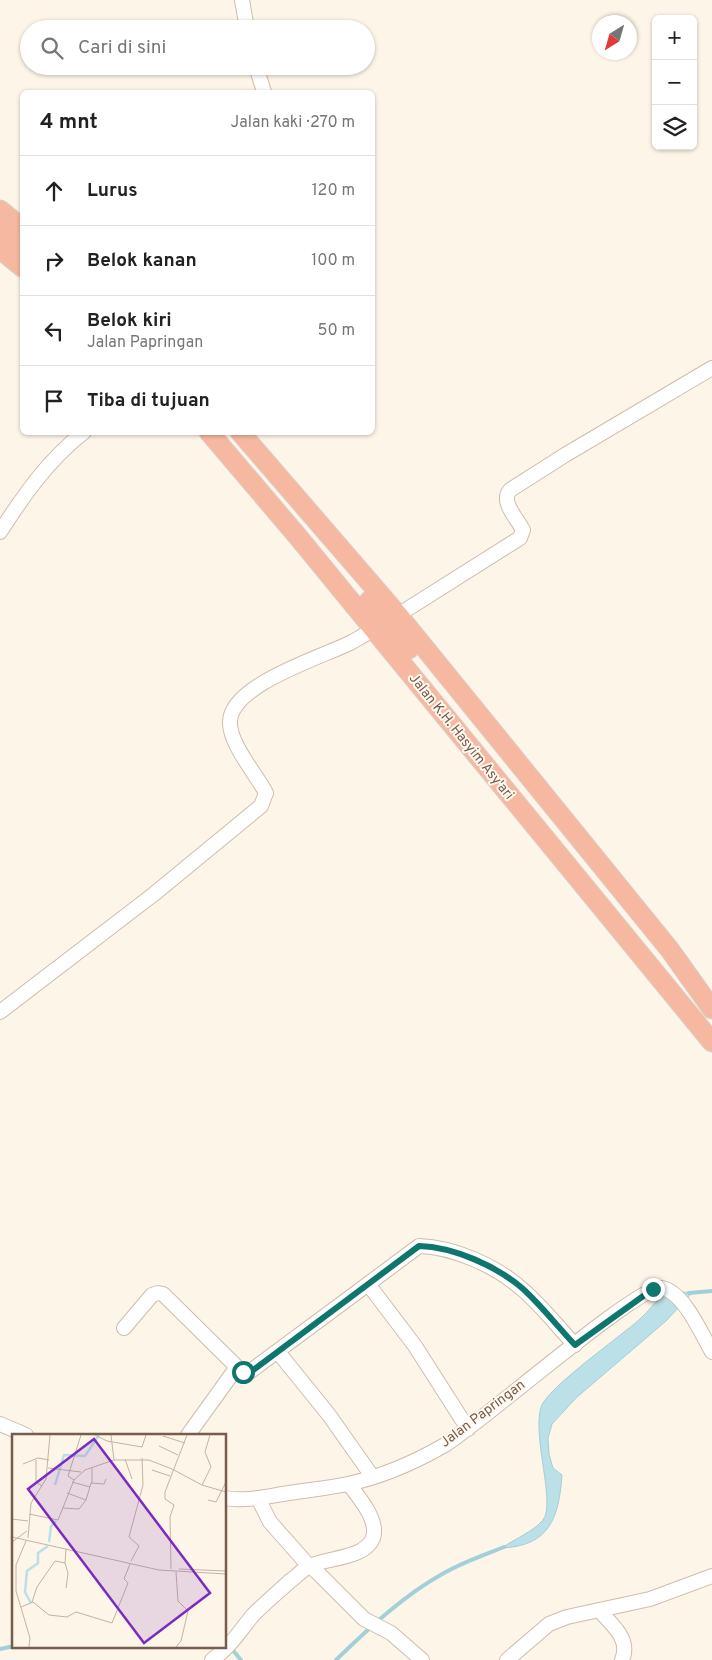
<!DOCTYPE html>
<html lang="id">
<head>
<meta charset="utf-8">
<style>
  :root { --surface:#fff; --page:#f6f6f6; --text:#222; --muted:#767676; --line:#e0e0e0 }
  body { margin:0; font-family:Overpass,sans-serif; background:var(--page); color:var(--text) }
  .controls { position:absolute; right:15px; top:15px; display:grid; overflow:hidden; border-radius:8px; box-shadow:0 1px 4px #0004 }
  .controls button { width:45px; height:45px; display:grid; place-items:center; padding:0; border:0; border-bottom:1px solid var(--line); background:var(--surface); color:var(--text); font:25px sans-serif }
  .compass { position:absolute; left:592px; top:15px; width:45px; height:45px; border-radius:50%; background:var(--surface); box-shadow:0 1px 4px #0004; rotate:217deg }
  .stop { position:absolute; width:15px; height:15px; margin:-11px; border:4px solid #0f766e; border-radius:50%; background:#fff }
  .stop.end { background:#0f766e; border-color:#fff; box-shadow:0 1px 5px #0008 }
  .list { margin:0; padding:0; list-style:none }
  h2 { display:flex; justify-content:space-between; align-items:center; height:65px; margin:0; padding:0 20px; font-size:21px }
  h2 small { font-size:16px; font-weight:400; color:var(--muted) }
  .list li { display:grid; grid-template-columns:32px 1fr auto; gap:15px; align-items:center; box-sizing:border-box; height:70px; padding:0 20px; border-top:1px solid var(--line) }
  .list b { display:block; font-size:19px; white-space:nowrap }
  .list p { margin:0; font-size:16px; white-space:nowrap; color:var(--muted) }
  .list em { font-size:16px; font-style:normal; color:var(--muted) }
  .icon { flex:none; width:28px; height:28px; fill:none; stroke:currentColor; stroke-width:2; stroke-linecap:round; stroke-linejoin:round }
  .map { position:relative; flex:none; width:712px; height:1660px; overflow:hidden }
  .search { position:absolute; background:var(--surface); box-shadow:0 1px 4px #0004; left:20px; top:20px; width:355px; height:55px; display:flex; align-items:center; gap:12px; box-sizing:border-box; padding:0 18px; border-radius:28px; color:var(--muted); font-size:19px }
  .panel { position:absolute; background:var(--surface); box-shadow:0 1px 4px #0004; left:20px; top:90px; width:355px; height:345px; border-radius:8px }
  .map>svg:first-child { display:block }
</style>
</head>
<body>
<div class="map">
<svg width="712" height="1660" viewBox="0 0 712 1660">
  <rect width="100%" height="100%" fill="#fcf5e8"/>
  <path fill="#bce0e7" stroke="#a3cfd8" d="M675 1291 692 1293 666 1321 576 1398 552 1424 548 1438 549 1454 553 1468 562 1475C559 1517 550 1546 502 1548 514 1539 533 1532 543 1520 556 1503 532 1437 541 1407 548 1387 620 1337 640 1319 648 1312 654 1303 661 1297 665 1293 670 1292 675 1291Z"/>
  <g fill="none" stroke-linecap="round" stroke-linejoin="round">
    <g stroke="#a3cfd8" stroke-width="4">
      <polyline points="689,1293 712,1291"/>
      <polyline points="231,1648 241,1660"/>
      <polyline points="0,1649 14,1646"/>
      <path d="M336 1660C369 1628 404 1595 444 1573 463 1562 484 1555 504 1547"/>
    </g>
    <g stroke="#cfbdae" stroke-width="16">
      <g id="minor">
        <polyline points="242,0 247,29"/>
        <polyline points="256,66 264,92"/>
        <path d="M0 532C24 495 48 460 84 432"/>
        <path d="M398 615 520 538 523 530C517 518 500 502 510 490L565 455 712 368"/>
        <path d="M0 1012 154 894 261 806 266 793C256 774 229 743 230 722 230 685 322 657 350 643 358 639 365 634 373 630"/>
        <path d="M368 1284 419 1246C454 1247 496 1266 522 1289 541 1305 557 1326 575 1345"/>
        <polyline points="124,1328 152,1295 158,1293 163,1294 237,1367 248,1373 368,1284 415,1346 468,1429"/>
        <polyline points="278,1352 329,1415 372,1476"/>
        <polyline points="0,1424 26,1435"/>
        <polyline points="188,1435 237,1367"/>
        <path d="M225 1498C246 1502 268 1496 289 1493 308 1490 329 1488 348 1484 380 1477 415 1462 443 1446 477 1427 639 1283 662 1288 684 1292 702 1335 712 1352"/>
        <polyline points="258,1498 270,1522 309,1566 316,1571 364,1619 391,1633 422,1660"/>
        <path d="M599 1610C612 1625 631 1639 622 1660"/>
        <path d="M212 1660C231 1646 239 1632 253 1615 265 1603 278 1592 290 1581 296 1577 302 1570 308 1567 325 1557 364 1560 373 1538 379 1520 359 1498 349 1484"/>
        <polyline points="507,1660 549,1624 567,1617 650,1599 712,1576"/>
      </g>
    </g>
    <g stroke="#d9d1cd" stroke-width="21">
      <g id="highway">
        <polyline points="0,210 22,228"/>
        <polyline points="22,230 9,226 4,232 6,236 22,251"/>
        <polyline points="0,249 22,267"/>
        <polyline points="209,432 299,538 712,1042"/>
        <polyline points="240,432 398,615 670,950 712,1009"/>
        <polyline points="369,601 409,649"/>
      </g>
    </g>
    <use href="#minor" stroke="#fff" stroke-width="14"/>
    <use href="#highway" stroke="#f6b8a0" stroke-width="19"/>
  </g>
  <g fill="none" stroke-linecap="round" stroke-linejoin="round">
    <path stroke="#0f766e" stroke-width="6" d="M243 1372 252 1371 419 1246C454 1247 496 1266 522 1288 541 1305 557 1326 575 1345L653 1289"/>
  </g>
  <g text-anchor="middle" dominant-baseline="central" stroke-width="4" stroke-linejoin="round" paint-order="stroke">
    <g font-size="14" fill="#775c4c" stroke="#fff9ef">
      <text transform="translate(461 737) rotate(51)">Jalan K.H. Hasyim Asy'ari</text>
      <text transform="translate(483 1414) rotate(-37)">Jalan Papringan</text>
    </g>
  </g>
  <g transform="translate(12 1434)">
    <rect width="214" height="214" fill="#fcf5e8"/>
    <path fill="none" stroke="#bce0e7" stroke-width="2.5" d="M43 51 52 21 73 22 87 1M37 108 39 92 44 87M19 169 13 158 15 137 26 129V119L36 112"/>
    <path fill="none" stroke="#c3b3a5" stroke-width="1" d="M83 1 95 7 130 13 134 1M99 1 102 26M151 2 173 9M147 12 166 21M113 25 120 45M24 26V48L30 52M11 30 26 24 37 26M80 33V49M36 34 69 38M140 36 158 42M62 46 56 42 69 1M60 48 78 53M190 51 199 33 193 18 198 1M55 59 74 66 79 49 92 50 94 45M196 66 204 68 214 48M51 74 67 75 74 66M17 80 46 86 62 46 73 36 102 26H137L160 35 190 51 214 58M0 85 16 87M0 103 147 136 214 140M16 104 19 69 34 45 38 1M14 107 4 131V157L18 204 17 213M0 108 15 97M119 127 127 112 117 103 131 51 130 24M53 129 56 139 54 154M159 135 158 83 162 71 153 65V58L175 1M167 135 214 137M20 168 25 153 43 127 53 129 54 115M9 173 21 168 37 181 55 183 64 178 100 189 116 149 112 145 118 130M164 213 169 207 176 177 166 167 164 138"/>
    <path fill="#7b2cbf" fill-opacity="0.15" stroke="#7b2cbf" stroke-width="2.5" d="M82 5 198 159 132 209 16 55Z"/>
    <rect width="214" height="214" fill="none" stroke="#775c4c" stroke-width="2.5"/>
  </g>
</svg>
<div class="controls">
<button>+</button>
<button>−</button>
<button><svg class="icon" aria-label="layers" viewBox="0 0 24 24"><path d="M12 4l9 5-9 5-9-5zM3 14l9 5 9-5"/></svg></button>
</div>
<svg class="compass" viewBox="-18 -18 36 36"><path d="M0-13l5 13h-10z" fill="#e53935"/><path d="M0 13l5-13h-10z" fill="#767676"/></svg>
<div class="stop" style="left:243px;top:1372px"></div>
<div class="stop end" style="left:653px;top:1289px"></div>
<div class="search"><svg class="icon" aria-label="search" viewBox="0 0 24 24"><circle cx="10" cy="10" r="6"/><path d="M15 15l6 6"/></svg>Cari di sini</div>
<section class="panel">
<h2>4 mnt<small>Jalan kaki · 270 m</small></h2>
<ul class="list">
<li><svg class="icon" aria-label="ahead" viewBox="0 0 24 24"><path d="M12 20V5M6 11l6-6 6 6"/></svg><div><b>Lurus</b></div><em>120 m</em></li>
<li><svg class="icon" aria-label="right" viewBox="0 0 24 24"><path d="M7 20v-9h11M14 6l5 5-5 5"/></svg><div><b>Belok kanan</b></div><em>100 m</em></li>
<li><svg class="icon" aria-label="left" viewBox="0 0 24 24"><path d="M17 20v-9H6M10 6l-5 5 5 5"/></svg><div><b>Belok kiri</b><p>Jalan Papringan</p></div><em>50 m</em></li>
<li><svg class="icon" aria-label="arrive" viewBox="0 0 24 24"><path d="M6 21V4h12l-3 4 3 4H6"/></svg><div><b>Tiba di tujuan</b></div></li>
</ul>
</section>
</div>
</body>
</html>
